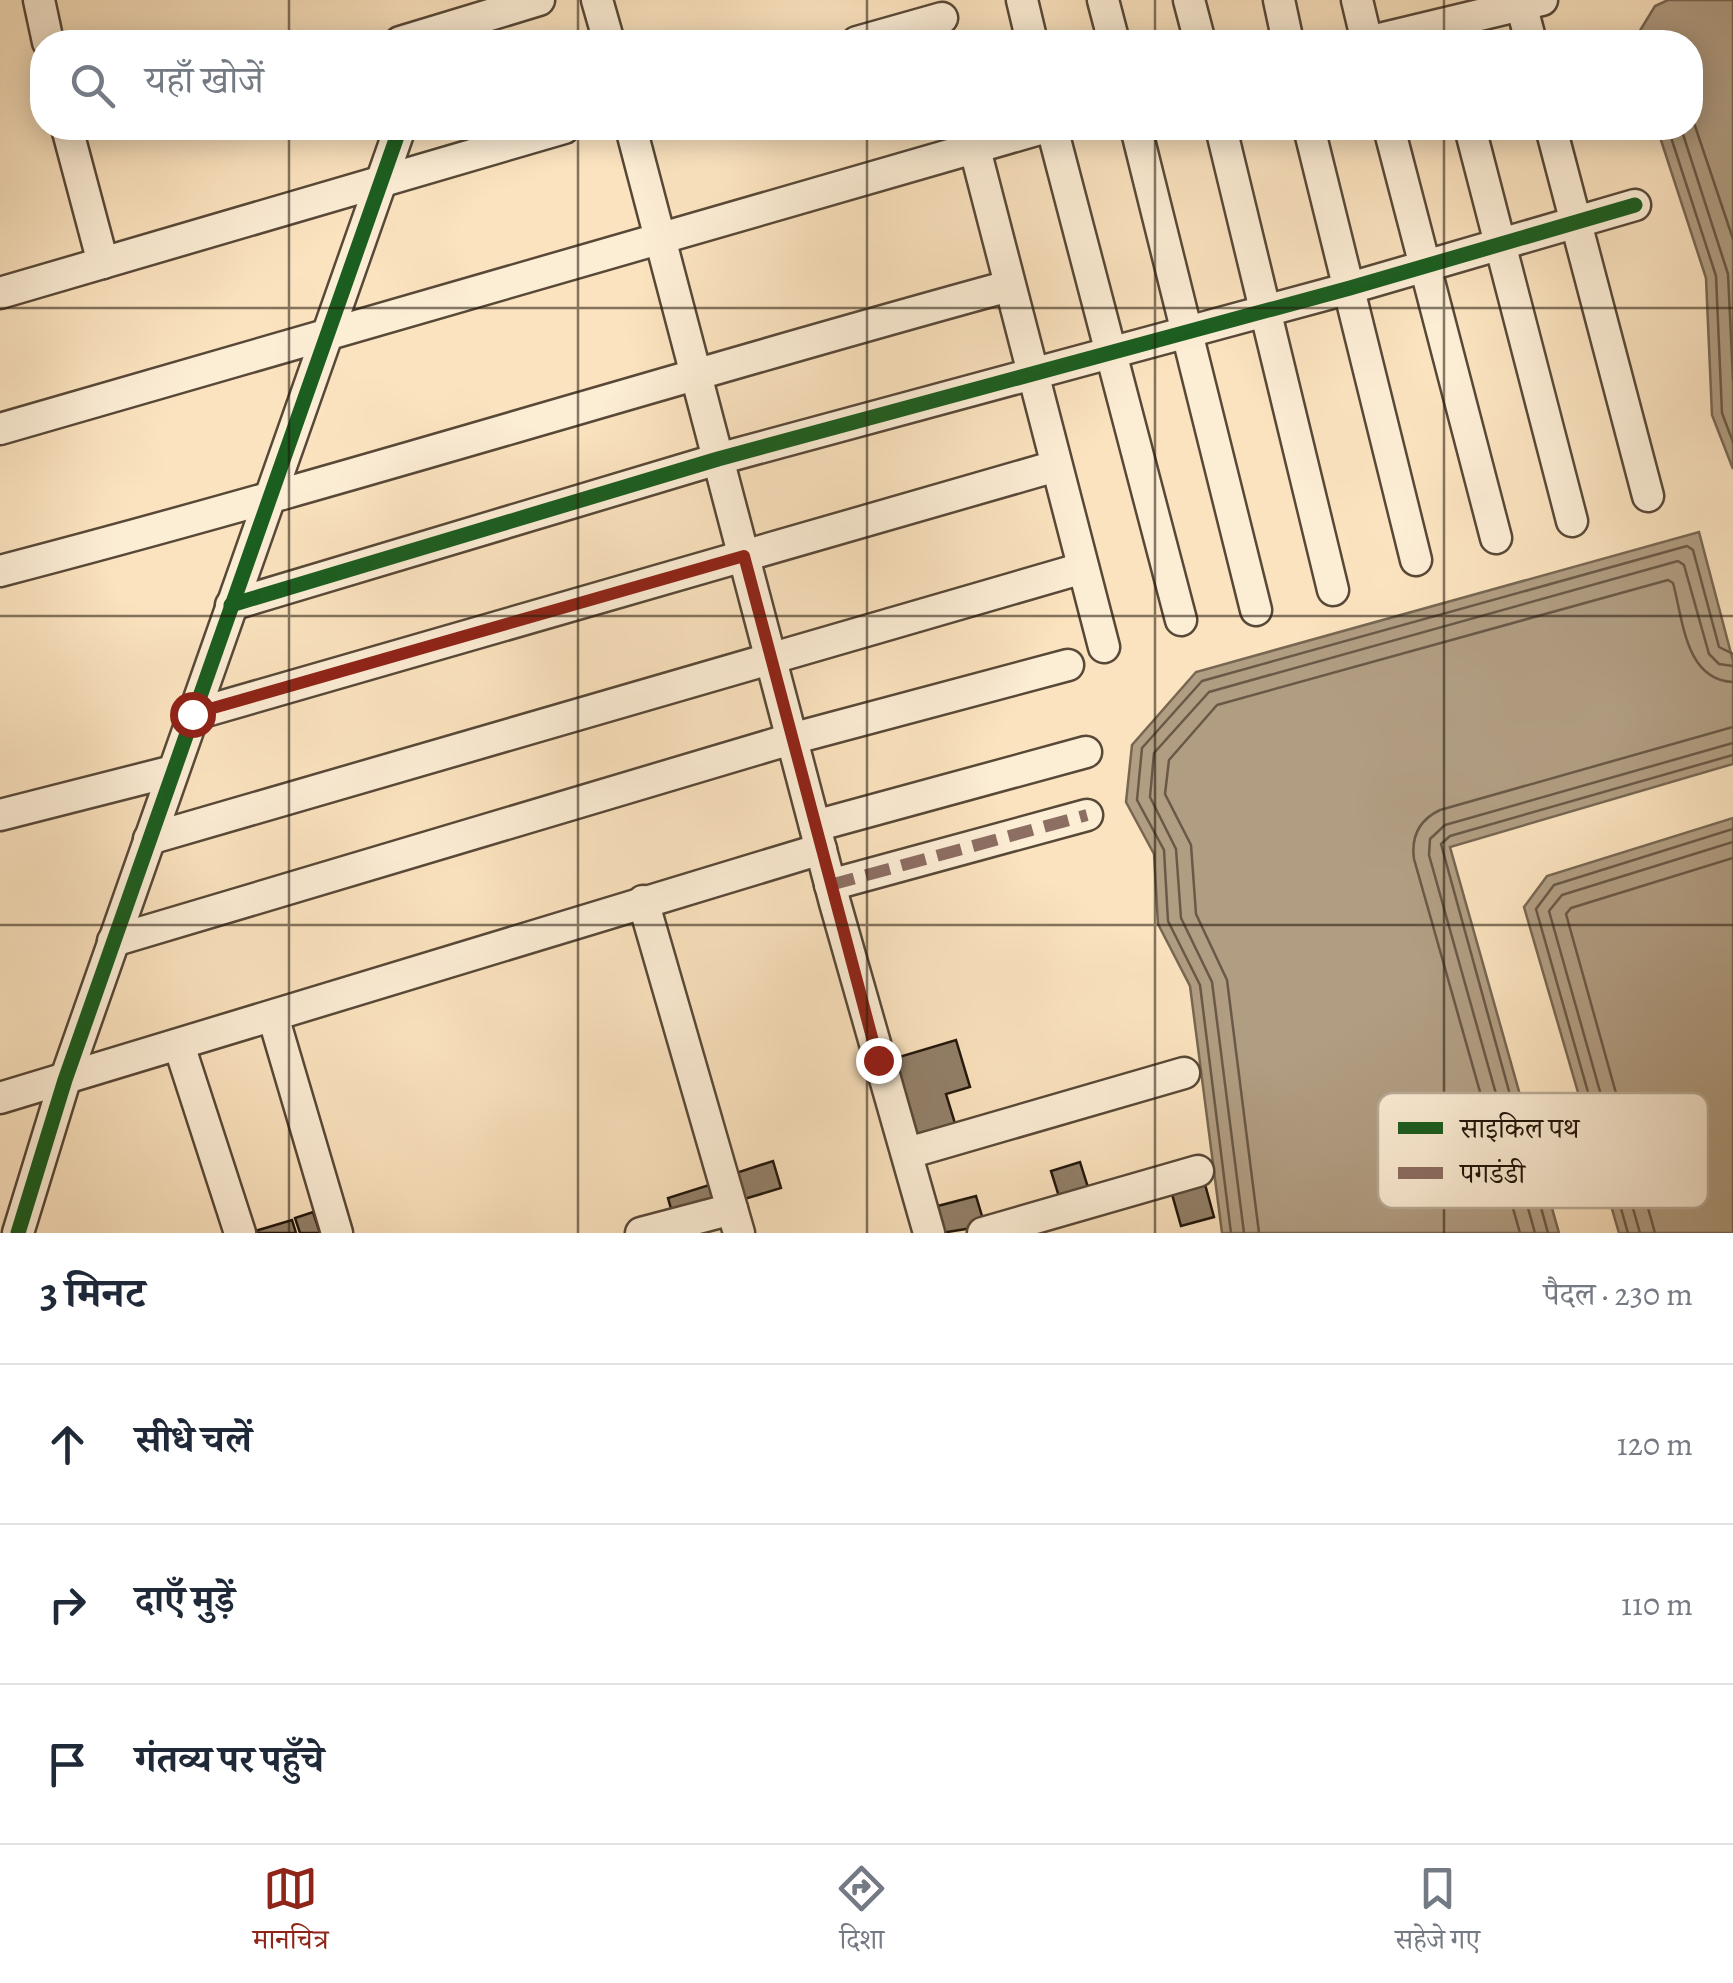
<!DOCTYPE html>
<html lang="hi">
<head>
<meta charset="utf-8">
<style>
  :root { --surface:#fff; --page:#f6f6f7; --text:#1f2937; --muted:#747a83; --line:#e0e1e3; --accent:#8f2418 }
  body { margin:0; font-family:Alegreya,"Noto Serif Devanagari",serif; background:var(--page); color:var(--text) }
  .stop { position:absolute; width:30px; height:30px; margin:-22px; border:8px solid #8f2418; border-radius:50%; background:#fff }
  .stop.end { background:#8f2418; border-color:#fff; box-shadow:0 2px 10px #0008 }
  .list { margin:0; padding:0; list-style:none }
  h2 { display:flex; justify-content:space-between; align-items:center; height:130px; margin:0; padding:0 40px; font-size:42px }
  h2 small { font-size:32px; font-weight:400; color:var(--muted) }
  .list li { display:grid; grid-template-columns:65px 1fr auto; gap:30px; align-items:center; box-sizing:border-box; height:160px; padding:0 40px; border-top:2px solid var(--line) }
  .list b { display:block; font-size:38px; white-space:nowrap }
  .list em { font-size:32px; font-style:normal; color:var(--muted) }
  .icon { flex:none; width:55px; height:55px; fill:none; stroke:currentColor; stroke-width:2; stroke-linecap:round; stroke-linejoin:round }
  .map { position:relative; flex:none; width:1733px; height:1233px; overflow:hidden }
  .search { position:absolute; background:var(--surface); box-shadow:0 5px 25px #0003; left:30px; right:30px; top:30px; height:110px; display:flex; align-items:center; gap:25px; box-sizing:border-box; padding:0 35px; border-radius:40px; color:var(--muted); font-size:38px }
  .sheet { height:610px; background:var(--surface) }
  nav { display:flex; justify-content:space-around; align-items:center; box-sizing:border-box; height:140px; border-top:2px solid var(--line); background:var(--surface); font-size:28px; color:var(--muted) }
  nav a { display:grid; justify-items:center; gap:5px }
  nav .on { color:var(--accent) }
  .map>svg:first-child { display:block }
</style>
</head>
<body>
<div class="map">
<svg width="1733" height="1233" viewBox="0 0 1733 1233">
  <rect width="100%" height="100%" fill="#fbe3bf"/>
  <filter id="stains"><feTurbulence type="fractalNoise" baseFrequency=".002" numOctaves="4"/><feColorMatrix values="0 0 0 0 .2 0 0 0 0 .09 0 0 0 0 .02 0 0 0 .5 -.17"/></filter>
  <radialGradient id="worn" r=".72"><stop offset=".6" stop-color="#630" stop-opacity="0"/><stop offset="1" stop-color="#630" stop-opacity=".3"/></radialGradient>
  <g fill="#b19d82" stroke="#776752" stroke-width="2.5">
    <polygon points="1668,0 1733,0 1733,469 1712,415 1706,278 1657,128 1690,128 1690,42 1633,42 1655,6"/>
    <polygon points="1699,532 1733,661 1733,764 1450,847 1559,1233 1222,1233 1190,986 1158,924 1154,854 1126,802 1132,745 1196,672"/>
    <polygon points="1733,818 1733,1233 1619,1233 1524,907 1547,876"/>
  </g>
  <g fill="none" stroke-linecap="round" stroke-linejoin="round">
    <g stroke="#695946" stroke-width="2.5">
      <polyline points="1690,111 1733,239"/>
      <polyline points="1668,128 1716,276 1722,413 1733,442"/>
      <polyline points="1681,128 1728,274 1733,380"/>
      <polyline points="1231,1233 1200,985 1168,921 1164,850 1137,800 1142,748 1202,681 1687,546 1693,550 1719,647 1733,654"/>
      <polyline points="1244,1233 1212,982 1181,918 1176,849 1150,797 1154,753 1209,692 1678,561 1684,565 1709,654 1719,664 1733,666"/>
      <path d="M1259 1233 1227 980 1196 914 1191 845 1165 794 1169 760 1217 705 1668 580 1673 583C1683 619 1685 680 1733 682"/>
      <path d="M1520 1233 1414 859C1411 837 1419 820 1440 810L1733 727"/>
      <polyline points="1535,1233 1429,855 1430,839 1445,825 1733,743"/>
      <polyline points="1548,1233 1441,844 1450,836 1733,755"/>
      <polyline points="1628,1233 1536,909 1554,885 1733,829"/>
      <polyline points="1640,1233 1549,911 1562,895 1733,842"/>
      <polyline points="1655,1233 1566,914 1571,908 1733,858"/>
    </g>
  </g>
  <g fill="#928069" stroke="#21150b" stroke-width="2.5">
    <polygon points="956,1040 970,1087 946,1094 957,1130 914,1143 889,1060"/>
    <polygon points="773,1161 781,1188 741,1200 733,1174"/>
    <polygon points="1080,1162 1091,1197 1062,1206 1051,1171"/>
    <polygon points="1203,1177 1214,1217 1181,1226 1170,1187"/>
    <polygon points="709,1185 714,1204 673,1216 668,1198"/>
    <polygon points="976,1196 985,1226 941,1233 934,1207"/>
    <polygon points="313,1212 320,1233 300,1233 295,1218"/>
    <polygon points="292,1220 296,1233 252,1233 252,1232"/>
  </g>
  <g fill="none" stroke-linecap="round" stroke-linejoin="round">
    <g stroke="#584838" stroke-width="35">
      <g id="minor">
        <polyline points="39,0 48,42"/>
        <polyline points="597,0 609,42"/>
        <polyline points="1022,0 1032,42"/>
        <polyline points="1103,0 1114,42"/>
        <polyline points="1189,0 1200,42"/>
        <polyline points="1279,0 1288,42"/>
        <polyline points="1357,0 1367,42"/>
        <polyline points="1520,0 1531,42"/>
        <polyline points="400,42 539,0"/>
        <polyline points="857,42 942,18"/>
        <polyline points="1367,42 1542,0"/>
        <polyline points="67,128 103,263"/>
        <polyline points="631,128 835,903 929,1233"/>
        <polyline points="1052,128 1181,620"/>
        <polyline points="1136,128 1256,610"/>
        <polyline points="1221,128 1333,590"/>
        <polyline points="1309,128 1416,560"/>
        <polyline points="1389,128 1496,538"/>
        <polyline points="1470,128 1572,521"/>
        <polyline points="1551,128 1648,496"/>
        <polyline points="970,130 1104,647"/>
        <polyline points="0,293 564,128"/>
        <polyline points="0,429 1043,128"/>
        <path d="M0 571C338 483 672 378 1009 286"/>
        <polyline points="231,605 718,459 1350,288 1635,205"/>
        <polyline points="192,715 1056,466"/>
        <polyline points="0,815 173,771"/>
        <polyline points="815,826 1086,752"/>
        <polyline points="149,839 1083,568"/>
        <polyline points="830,885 1087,815"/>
        <polyline points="643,901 739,1233"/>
        <polyline points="113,941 791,739 1068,665"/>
        <polyline points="273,1016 337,1233"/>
        <polyline points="179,1045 240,1233"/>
        <polyline points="0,1098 821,849"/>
        <polyline points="908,1153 1184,1073"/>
        <polyline points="18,1233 65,1080 400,128"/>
        <polyline points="641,1233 732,1209"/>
        <polyline points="983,1233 1198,1171"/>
      </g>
    </g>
    <use href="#minor" stroke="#fcedd5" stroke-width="30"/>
    <polyline stroke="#8d6e63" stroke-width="12" stroke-dasharray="25 12" stroke-linecap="butt" points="830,885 1087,815"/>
    <g stroke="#fcedd5" stroke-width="21">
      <g id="cycleway">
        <polyline points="231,605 718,459 1350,288 1635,205"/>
        <polyline points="18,1233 65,1080 400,128"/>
      </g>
    </g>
    <use href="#cycleway" stroke="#1b5e20" stroke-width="15"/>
  </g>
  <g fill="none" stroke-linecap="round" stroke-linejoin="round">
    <polyline stroke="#8f2418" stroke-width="12" points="192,714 744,556 878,1060"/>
  </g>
  <path fill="none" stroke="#21150b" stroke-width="2.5" stroke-opacity="0.55" d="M289 0V42M578 0V42M867 0V42M1155 0V42M1444 0V42M289 128V1233M578 128V1233M867 128V1233M1155 128V1233M1444 128V1233M0 308H1733M0 616H1733M0 925H1733"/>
  <rect x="1378" y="1093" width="330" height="115" rx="15" fill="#fcedd5" stroke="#baac98" stroke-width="2.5"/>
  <rect x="1398" y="1122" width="45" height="12" fill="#1b5e20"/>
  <rect x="1398" y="1167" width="45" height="12" fill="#8d6e63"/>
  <g font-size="28" fill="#21150b">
    <text x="1460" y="1138">साइकिल पथ</text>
    <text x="1460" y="1183">पगडंडी</text>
  </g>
  <rect width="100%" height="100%" filter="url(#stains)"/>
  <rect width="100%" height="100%" fill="url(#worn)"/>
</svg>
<div class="stop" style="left:192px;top:714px"></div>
<div class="stop end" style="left:878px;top:1060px"></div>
<div class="search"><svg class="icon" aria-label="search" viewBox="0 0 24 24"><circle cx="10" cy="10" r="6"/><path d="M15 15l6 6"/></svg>यहाँ खोजें</div>
</div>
<section class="sheet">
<h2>3 मिनट<small>पैदल · 230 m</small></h2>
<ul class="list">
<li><svg class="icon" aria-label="ahead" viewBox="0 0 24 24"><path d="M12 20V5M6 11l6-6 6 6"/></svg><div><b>सीधे चलें</b></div><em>120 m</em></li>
<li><svg class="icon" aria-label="right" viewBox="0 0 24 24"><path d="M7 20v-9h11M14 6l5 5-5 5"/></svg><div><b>दाएँ मुड़ें</b></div><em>110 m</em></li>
<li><svg class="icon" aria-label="arrive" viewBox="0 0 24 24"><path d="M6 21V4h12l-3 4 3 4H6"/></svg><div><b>गंतव्य पर पहुँचे</b></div></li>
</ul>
</section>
<nav>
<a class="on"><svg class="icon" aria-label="map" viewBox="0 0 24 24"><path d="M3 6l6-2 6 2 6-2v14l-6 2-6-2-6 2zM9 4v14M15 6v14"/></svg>मानचित्र</a>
<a><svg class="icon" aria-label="directions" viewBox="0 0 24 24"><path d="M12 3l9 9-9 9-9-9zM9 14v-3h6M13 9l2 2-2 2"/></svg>दिशा</a>
<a><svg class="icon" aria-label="saved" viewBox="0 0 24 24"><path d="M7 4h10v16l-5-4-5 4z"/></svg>सहेजे गए</a>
</nav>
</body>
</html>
